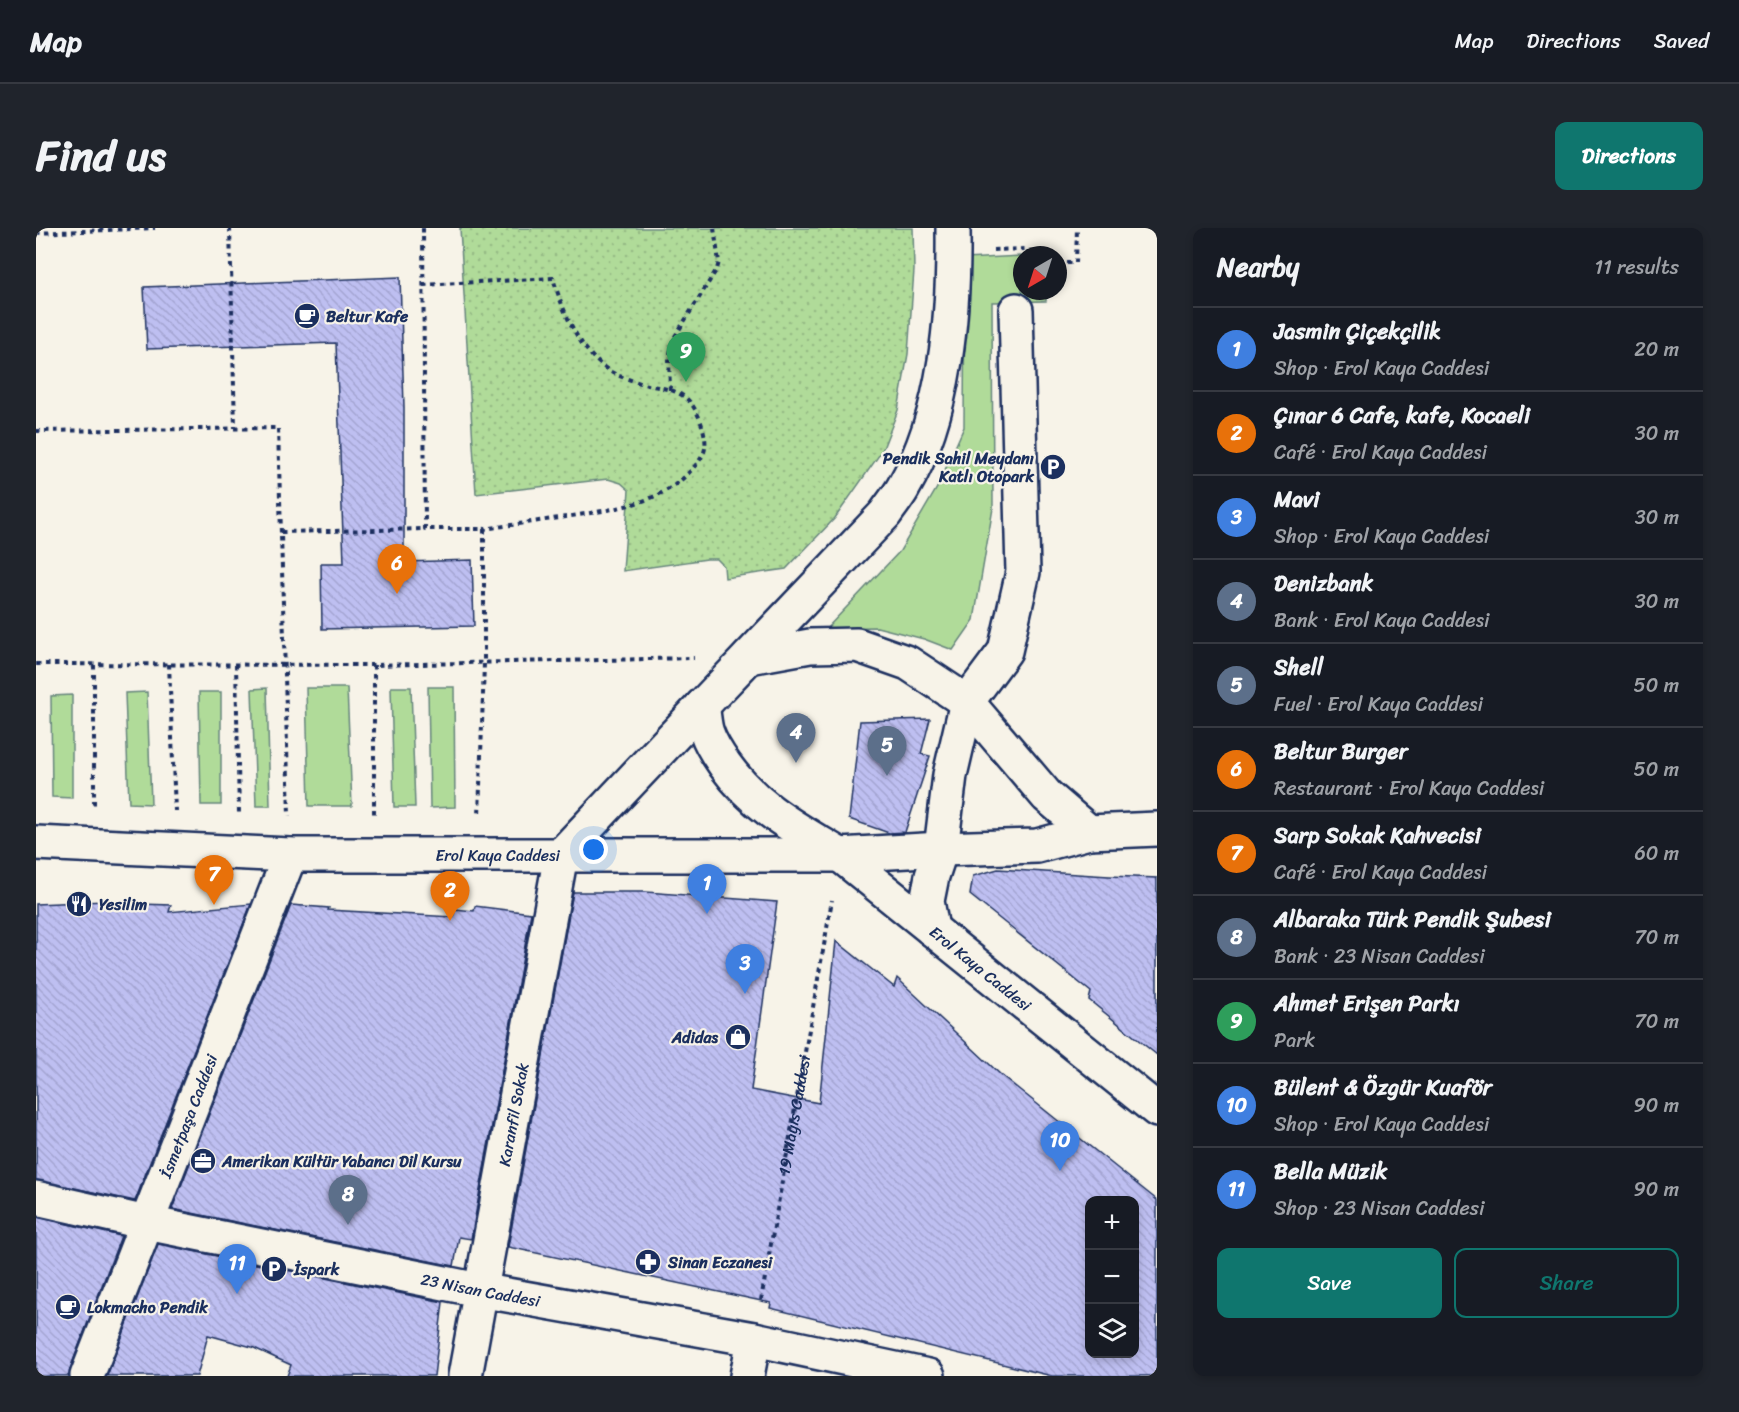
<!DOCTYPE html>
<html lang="en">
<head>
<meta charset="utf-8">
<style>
  :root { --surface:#171b24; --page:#20242c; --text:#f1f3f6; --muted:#9ea1a6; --line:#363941; --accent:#0f766e }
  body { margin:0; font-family:Sriracha,sans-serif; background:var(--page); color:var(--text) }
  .controls { position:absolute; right:18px; bottom:18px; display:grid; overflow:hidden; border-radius:12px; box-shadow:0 3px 9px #0003 }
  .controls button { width:54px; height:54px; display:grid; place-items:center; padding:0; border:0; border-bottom:2px solid var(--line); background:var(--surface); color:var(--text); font:30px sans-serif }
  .compass { position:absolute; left:977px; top:18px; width:54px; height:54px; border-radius:50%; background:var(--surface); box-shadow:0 3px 9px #0003; rotate:219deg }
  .you { position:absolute; left:558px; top:622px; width:21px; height:21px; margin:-15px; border:4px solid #fff; border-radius:50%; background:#1a73e8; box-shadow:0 0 0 9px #1a73e833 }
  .badge { display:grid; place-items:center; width:39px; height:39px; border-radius:50%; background:var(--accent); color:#fff; font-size:20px; font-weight:700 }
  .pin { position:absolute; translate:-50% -50px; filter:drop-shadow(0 2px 3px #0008) }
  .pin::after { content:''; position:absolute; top:32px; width:21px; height:18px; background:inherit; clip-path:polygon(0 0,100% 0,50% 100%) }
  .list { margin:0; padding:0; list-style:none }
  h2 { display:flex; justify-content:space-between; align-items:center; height:78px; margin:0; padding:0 24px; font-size:26px }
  h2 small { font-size:20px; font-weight:400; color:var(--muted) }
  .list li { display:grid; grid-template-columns:39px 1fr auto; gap:18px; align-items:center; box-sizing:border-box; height:84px; padding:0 24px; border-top:2px solid var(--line) }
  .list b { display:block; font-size:22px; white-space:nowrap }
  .list p { margin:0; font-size:20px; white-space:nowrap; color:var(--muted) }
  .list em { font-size:20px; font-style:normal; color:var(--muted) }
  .actions { display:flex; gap:12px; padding:18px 24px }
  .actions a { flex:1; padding:14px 0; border:2px solid var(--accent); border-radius:12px; text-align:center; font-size:21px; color:var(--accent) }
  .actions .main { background:var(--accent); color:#fff }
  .icon { flex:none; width:33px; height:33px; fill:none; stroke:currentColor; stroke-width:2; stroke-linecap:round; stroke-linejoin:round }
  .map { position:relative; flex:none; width:1121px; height:1148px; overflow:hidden; border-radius:12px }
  header { display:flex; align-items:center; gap:36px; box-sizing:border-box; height:84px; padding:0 30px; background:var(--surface); border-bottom:2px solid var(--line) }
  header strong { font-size:28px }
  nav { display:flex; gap:33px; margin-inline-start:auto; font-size:21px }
  .intro { display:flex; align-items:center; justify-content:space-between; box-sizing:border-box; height:144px; padding:0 36px }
  h1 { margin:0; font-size:42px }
  .button { padding:15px 27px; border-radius:12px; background:var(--accent); color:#fff; font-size:21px; font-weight:700 }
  main { display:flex; gap:36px; padding:0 36px }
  aside { flex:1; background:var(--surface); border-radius:12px; box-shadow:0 3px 9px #0003 }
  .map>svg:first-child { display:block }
</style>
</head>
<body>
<header>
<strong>Map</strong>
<nav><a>Map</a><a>Directions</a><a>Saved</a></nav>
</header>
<div class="intro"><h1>Find us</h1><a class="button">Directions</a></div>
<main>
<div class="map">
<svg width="1121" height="1148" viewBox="0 0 1121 1148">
  <defs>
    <pattern id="park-dots" width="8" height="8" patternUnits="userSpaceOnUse" patternTransform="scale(1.5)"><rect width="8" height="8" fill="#b0db99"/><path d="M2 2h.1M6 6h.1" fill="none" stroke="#97bc86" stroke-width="1.8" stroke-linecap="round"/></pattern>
    <pattern id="building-back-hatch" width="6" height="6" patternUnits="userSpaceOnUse" patternTransform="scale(1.5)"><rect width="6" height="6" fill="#bebff1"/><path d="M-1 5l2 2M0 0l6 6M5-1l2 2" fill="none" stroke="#a3a4d1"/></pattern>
  </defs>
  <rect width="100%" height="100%" fill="#f7f3e8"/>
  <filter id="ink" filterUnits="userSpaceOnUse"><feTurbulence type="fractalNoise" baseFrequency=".0167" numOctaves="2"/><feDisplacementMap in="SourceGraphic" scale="12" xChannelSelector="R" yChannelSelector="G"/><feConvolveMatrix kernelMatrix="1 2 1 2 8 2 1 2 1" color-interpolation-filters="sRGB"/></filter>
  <g filter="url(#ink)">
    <g fill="#b0db99" stroke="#66857c" stroke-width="1.5">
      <polygon points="985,28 986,63 1010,63 1010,73 956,74 957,280 938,392 917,422 888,411 841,399 791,400 864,323 901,260 928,199 929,31"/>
      <polygon points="355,459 375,459 379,579 358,579"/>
      <polygon points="392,459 418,459 419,579 394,580"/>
      <polygon points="231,460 234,578 220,578 216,461"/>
      <polygon points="270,460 311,460 316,578 273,578"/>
      <polygon points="111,464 115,576 93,575 89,465"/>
      <polygon points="163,464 185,464 185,577 165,577"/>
      <polygon points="36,467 36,570 16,569 15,468"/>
    </g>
    <polygon fill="url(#park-dots)" stroke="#66857c" stroke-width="1.5" points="424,0 877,0 878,42 872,126 862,182 846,223 799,290 750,341 689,350 688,338 681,331 671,331 587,343 593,262 585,255 572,251 440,266"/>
    <g fill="url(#building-back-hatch)" stroke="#1b2f5e" stroke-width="1.5" fill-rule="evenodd">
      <polygon points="364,49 368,179 368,334 436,332 438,398 286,401 285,335 308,335 300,115 111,121 108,59"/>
      <polygon points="894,491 885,526 894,528 869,604 853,605 813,591 824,493"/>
      <polygon points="962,641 1073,648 1121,650 1121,827 1053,772 1055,764 934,667 937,648"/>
      <path d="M537 664H610L741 674 715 862 783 875 800 713 858 759 861 750 965 847 1121 972V1148H1016L734 1080 735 1075 472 1019ZM1053 972H1098V1125H1053Z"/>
      <polygon points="70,673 70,675 135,677 133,684 215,676 99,973 0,952 0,676"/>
      <polygon points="255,677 293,680 292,682 417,689 419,681 438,683 439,678 495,685 435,1011 423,1009 418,1038 136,981"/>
      <polygon points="0,989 85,1008 34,1141 33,1148 0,1148"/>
      <polygon points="122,1016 407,1074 398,1148 251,1148 255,1137 216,1119 172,1107 161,1148 71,1148"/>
    </g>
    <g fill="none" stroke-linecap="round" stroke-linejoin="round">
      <g stroke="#1b2f5e" stroke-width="38">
        <g id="minor">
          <polyline points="713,429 774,418 821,417 872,435 931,474 1011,568 1053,604"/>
          <path id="s2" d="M0 615 254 627H804L905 621 1001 618 1053 604 1121 601"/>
          <polyline points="525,627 666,478"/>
          <polyline points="896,701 891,673 896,648 905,621 914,547 931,474 969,423 987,344 980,82"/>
          <path id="s3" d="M0 970 111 995 443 1062 718 1111 892 1148"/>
          <path id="s4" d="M51 1148 254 627"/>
          <path id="s5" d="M429 1148 525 627"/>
          <polyline points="711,1148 718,1111"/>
        </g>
      </g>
      <g stroke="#1b2f5e" stroke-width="38">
        <g id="major">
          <path id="s6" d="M666 478C668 486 668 497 671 505 675 517 682 527 689 537 720 580 759 600 804 627L1121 882"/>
        </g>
      </g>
      <g stroke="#1b2f5e" stroke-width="38">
        <path id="highway" d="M666 478 849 286C855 277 862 269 867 260 911 185 918 84 917 0"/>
      </g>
      <g stroke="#1b2f5e" stroke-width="4" stroke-dasharray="4.5 4.5" stroke-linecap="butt">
        <polyline points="194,0 199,200"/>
        <polyline points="387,0 389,301 448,301 448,435 443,588"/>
        <polyline points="0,5 119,0"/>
        <polyline points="957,22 991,21 993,27"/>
        <polyline points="1022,35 1040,35 1041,0"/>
        <path d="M387 57 517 50C527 84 546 131 581 147 589 150 598 153 607 156 623 160 641 160 653 173 662 183 667 198 669 210 671 223 666 230 658 239 627 277 576 281 530 289 503 293 475 297 448 301"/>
        <polyline points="634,162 633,130 638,110 681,41 683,34 678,0"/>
        <polyline points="0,203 242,200 253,588"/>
        <polyline points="245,304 389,301"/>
        <polyline points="0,436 338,437 658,430"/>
        <polyline points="133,436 139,583"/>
        <polyline points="200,436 203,586"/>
        <polyline points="58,437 58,580"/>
        <polyline points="338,437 338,589"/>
        <path id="s1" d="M725 1072 796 672"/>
      </g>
      <use href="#minor" stroke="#f7f3e8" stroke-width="33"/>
      <use href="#major" stroke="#f7f3e8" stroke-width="33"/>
      <use href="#highway" stroke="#f7f3e8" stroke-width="33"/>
    </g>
  </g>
  <defs>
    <g id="cafe-disc" transform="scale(1.35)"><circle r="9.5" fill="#1b2f5e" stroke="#f7f3e8"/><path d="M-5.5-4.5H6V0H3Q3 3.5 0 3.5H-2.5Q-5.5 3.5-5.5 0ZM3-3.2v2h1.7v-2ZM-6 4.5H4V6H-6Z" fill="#fff"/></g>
    <g id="parking-disc" transform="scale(1.35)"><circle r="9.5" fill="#1b2f5e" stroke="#f7f3e8"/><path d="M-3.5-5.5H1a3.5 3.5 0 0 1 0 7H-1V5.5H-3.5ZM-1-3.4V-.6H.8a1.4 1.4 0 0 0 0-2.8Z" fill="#fff"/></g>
    <g id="restaurant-disc" transform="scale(1.35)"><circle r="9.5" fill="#1b2f5e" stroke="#f7f3e8"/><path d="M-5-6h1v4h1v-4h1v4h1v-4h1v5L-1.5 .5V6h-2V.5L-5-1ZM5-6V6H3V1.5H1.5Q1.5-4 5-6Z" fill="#fff"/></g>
    <g id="shop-disc" transform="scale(1.35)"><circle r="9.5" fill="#1b2f5e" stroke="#f7f3e8"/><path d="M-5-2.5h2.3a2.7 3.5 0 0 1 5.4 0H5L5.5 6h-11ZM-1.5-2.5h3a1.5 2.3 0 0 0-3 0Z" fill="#fff"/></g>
    <g id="office-disc" transform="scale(1.35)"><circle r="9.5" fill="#1b2f5e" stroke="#f7f3e8"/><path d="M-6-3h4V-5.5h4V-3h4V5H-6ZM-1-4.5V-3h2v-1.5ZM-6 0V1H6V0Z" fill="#fff"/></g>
    <g id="pharmacy-disc" transform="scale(1.35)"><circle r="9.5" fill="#1b2f5e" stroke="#f7f3e8"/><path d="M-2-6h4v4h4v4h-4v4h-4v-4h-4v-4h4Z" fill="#fff"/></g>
  </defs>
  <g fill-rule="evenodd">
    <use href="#cafe-disc" x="271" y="88"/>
    <use href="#parking-disc" x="1017" y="239"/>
    <use href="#restaurant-disc" x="43" y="676"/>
    <use href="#shop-disc" x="702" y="809"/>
    <use href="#office-disc" x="167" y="933"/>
    <use href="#pharmacy-disc" x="612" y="1034"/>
    <use href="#parking-disc" x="238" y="1041"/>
    <use href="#cafe-disc" x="32" y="1079"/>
  </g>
  <g text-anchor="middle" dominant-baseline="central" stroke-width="4.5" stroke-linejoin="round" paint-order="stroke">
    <g font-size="16" font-weight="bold" fill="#1b2f5e" stroke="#f7f3e8" text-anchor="start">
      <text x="290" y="88">Beltur Kafe</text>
      <text x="998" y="230" text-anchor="end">Pendik Sahil Meydanı<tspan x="998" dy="18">Katlı Otopark</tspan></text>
      <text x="63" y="676">Yesilim</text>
      <text x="682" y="809" text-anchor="end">Adidas</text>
      <text x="186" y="933">Amerikan Kültür Yabancı Dil Kursu</text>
      <text x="632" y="1034">Sinan Eczanesi</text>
      <text x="258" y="1041">İspark</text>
      <text x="51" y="1079">Lokmacho Pendik</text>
    </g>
    <g font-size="16" fill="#1b2f5e" stroke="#f7f3e8">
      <text stroke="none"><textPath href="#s2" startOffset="462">Erol Kaya Caddesi</textPath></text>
      <text stroke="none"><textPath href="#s6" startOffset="392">Erol Kaya Caddesi</textPath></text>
      <text stroke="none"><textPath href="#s5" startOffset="266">Karanfil Sokak</textPath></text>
      <text stroke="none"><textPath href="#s4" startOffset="279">İsmetpaşa Caddesi</textPath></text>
      <text stroke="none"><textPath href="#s1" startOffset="188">19 Mayıs Caddesi</textPath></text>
      <text stroke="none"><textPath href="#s3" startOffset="454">23 Nisan Caddesi</textPath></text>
    </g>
  </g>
</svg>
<div class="controls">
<button>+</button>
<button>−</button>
<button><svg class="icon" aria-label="layers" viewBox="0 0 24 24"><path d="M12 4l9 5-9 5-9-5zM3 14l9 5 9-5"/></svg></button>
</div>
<svg class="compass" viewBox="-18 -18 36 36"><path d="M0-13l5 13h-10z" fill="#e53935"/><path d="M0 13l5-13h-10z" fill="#9ea1a6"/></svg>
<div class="you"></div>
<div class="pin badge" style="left:671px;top:686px;background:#3f7fe0">1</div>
<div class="pin badge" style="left:414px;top:693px;background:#e8710a">2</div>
<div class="pin badge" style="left:709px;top:766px;background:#3f7fe0">3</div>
<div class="pin badge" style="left:760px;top:535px;background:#5c6f8a">4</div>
<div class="pin badge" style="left:851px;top:548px;background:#5c6f8a">5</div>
<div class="pin badge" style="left:361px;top:366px;background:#e8710a">6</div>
<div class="pin badge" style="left:178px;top:677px;background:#e8710a">7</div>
<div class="pin badge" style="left:312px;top:997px;background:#5c6f8a">8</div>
<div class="pin badge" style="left:650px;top:154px;background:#2e9e5b">9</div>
<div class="pin badge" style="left:1024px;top:943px;background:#3f7fe0">10</div>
<div class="pin badge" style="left:201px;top:1066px;background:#3f7fe0">11</div>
</div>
<aside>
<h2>Nearby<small>11 results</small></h2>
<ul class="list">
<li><span class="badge" style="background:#3f7fe0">1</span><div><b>Jasmin Çiçekçilik</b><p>Shop · Erol Kaya Caddesi</p></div><em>20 m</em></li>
<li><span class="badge" style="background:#e8710a">2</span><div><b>Çınar 6 Cafe, kafe, Kocaeli</b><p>Café · Erol Kaya Caddesi</p></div><em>30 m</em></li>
<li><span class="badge" style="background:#3f7fe0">3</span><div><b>Mavi</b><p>Shop · Erol Kaya Caddesi</p></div><em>30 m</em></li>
<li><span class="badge" style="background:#5c6f8a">4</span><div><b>Denizbank</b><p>Bank · Erol Kaya Caddesi</p></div><em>30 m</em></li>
<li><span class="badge" style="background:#5c6f8a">5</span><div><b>Shell</b><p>Fuel · Erol Kaya Caddesi</p></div><em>50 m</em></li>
<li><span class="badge" style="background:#e8710a">6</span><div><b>Beltur Burger</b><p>Restaurant · Erol Kaya Caddesi</p></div><em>50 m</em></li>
<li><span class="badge" style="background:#e8710a">7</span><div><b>Sarp Sokak Kahvecisi</b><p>Café · Erol Kaya Caddesi</p></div><em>60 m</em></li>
<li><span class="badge" style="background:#5c6f8a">8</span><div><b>Albaraka Türk Pendik Şubesi</b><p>Bank · 23 Nisan Caddesi</p></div><em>70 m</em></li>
<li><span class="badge" style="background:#2e9e5b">9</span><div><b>Ahmet Erişen Parkı</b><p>Park</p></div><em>70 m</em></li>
<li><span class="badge" style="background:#3f7fe0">10</span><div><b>Bülent &amp; Özgür Kuaför</b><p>Shop · Erol Kaya Caddesi</p></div><em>90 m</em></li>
<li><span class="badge" style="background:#3f7fe0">11</span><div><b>Bella Müzik</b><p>Shop · 23 Nisan Caddesi</p></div><em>90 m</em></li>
</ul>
<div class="actions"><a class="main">Save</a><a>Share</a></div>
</aside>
</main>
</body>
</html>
